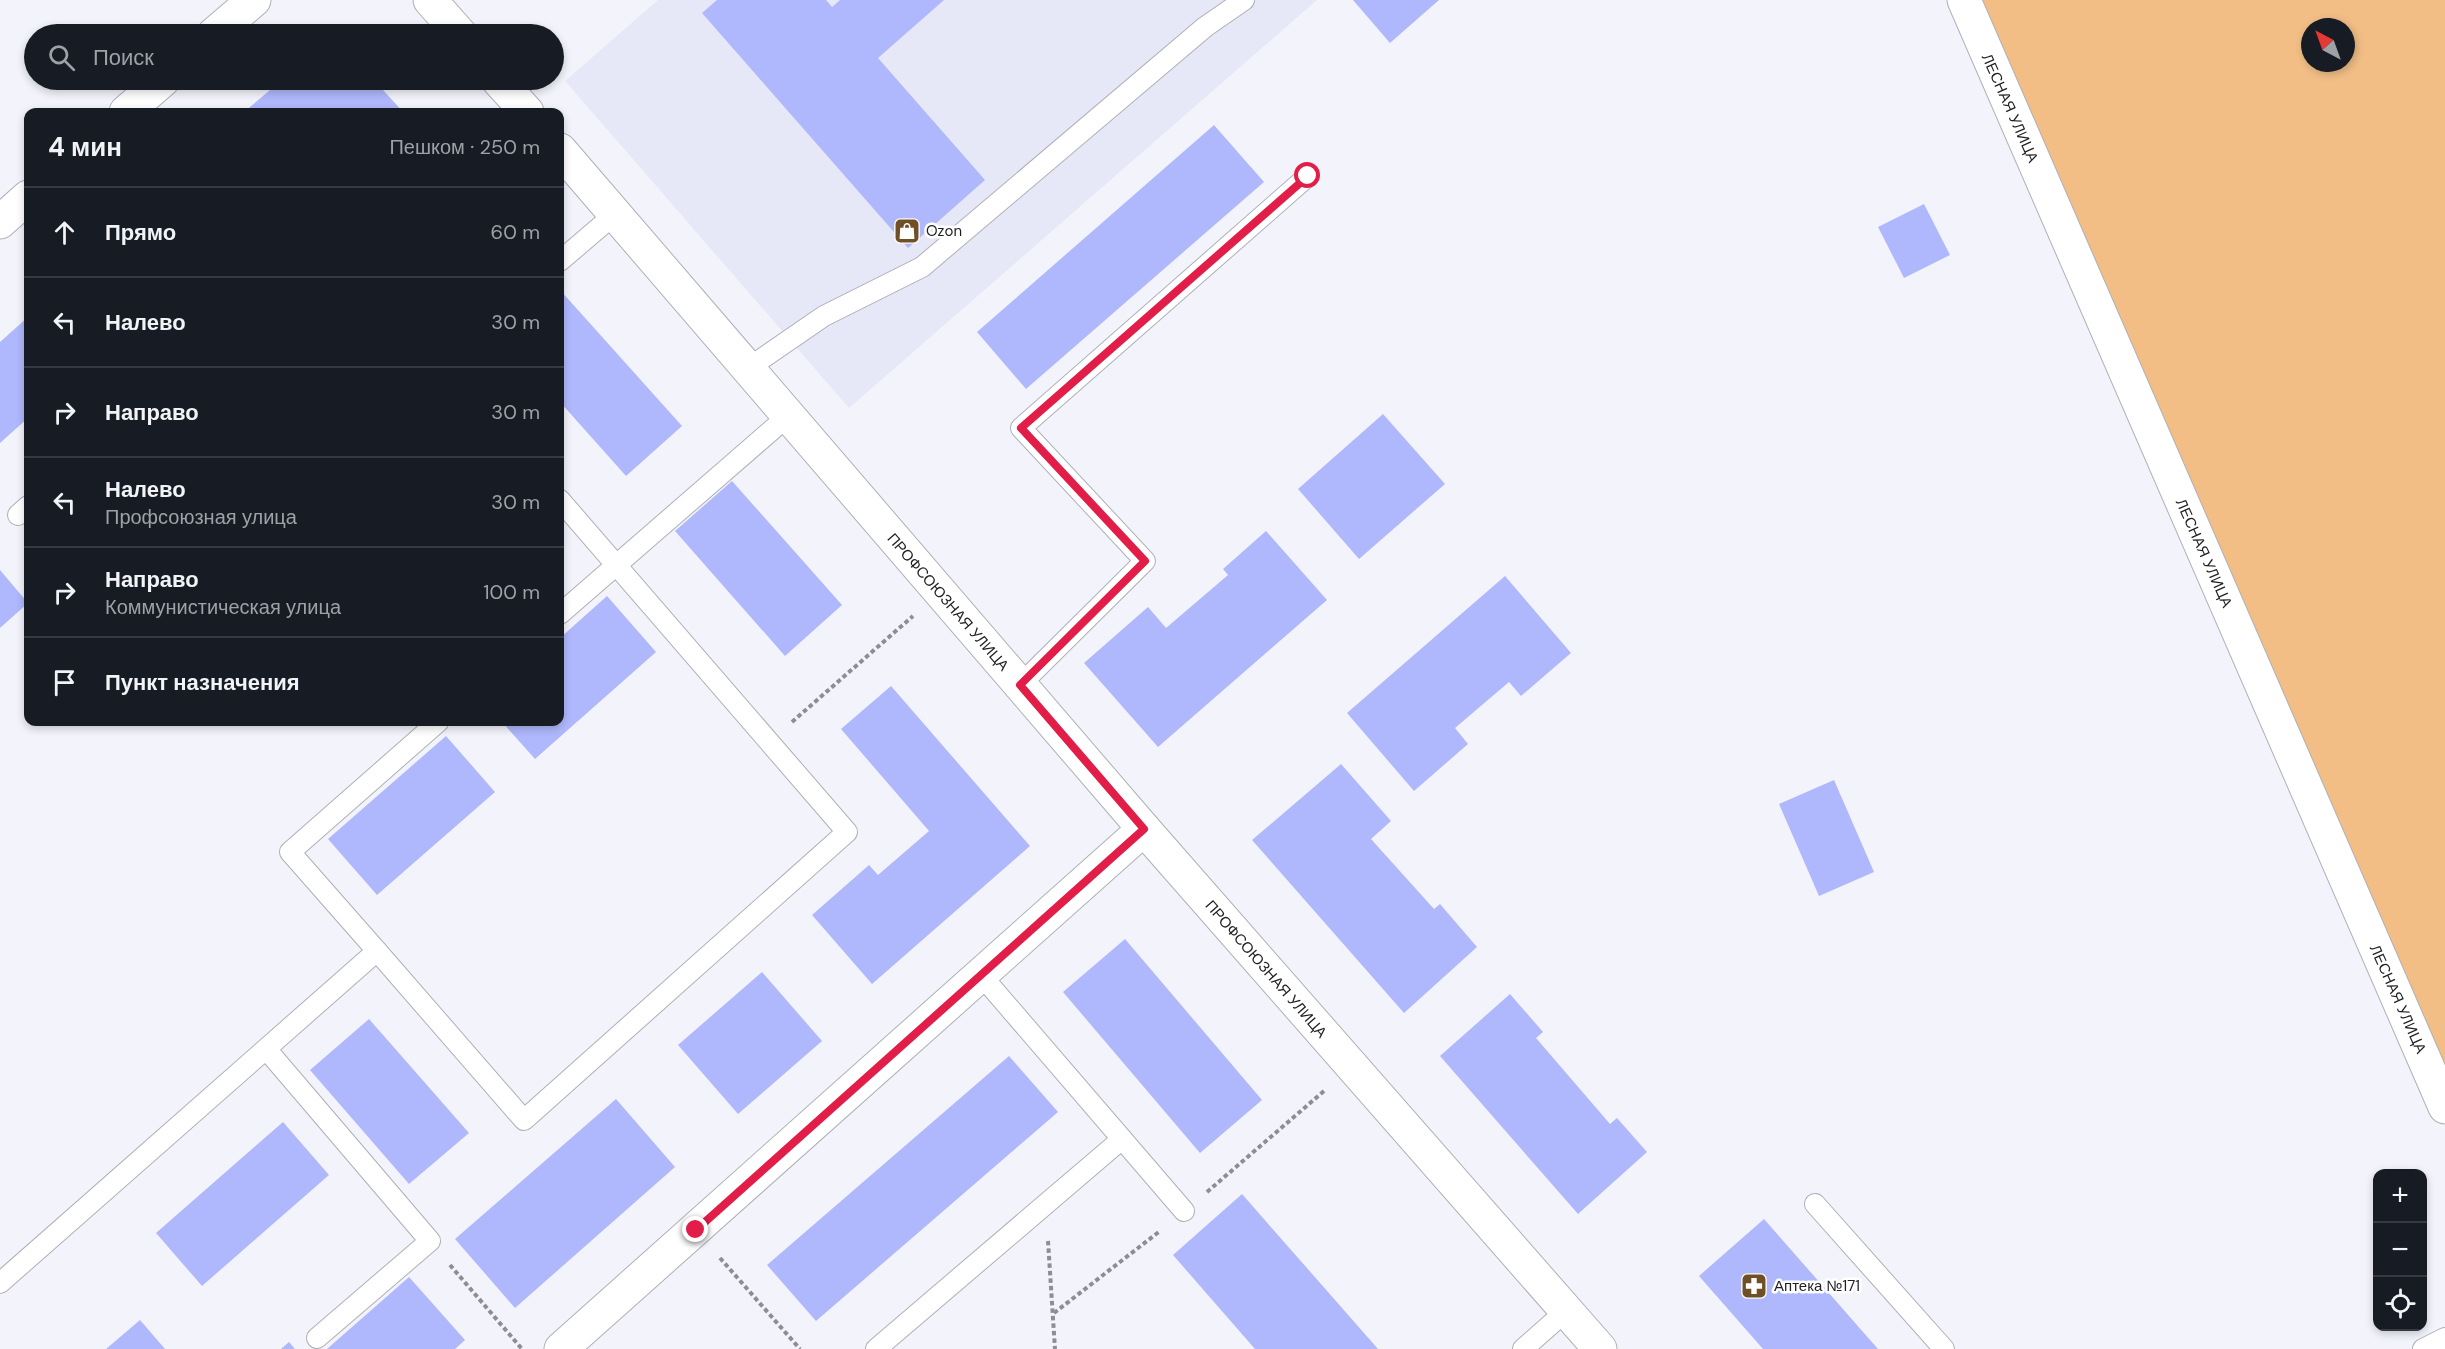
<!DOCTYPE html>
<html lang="ru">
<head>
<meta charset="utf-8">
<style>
  :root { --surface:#171b24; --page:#20242c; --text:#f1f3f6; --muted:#9ea1a6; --line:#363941 }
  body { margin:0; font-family:"DM Sans",sans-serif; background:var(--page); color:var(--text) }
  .controls { position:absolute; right:18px; bottom:18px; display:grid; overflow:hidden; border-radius:12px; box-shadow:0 3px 9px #0003 }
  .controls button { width:54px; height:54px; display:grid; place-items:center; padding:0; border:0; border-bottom:2px solid var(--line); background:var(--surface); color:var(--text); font:30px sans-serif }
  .compass { position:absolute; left:2301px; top:18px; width:54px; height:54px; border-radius:50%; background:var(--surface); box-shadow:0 3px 9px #0003; rotate:319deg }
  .stop { position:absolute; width:18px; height:18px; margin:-14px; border:4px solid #e11d48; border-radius:50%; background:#fff }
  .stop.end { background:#e11d48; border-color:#fff; box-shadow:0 2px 6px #0008 }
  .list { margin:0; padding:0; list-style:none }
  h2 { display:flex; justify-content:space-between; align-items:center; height:78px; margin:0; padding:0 24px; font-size:26px }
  h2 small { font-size:20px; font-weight:400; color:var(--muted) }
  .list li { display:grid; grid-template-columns:39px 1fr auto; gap:18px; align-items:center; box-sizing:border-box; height:90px; padding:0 24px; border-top:2px solid var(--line) }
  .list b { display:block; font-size:22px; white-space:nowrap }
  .list p { margin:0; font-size:20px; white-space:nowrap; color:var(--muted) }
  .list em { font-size:20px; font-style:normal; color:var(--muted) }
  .icon { flex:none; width:33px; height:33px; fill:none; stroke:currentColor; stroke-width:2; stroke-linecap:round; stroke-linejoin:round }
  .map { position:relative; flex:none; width:2445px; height:1349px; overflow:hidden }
  .search { position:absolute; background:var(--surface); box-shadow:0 3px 9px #0003; left:24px; top:24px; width:540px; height:66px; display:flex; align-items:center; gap:15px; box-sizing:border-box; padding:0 21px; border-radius:33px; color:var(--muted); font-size:22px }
  .panel { position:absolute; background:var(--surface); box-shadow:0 3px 9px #0003; left:24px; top:108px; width:540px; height:618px; border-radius:12px }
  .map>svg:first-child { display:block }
</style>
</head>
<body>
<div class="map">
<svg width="2445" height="1349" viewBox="0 0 2445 1349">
  <rect width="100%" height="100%" fill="#f3f4fb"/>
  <polygon fill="#e6e8f7" points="658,0 1317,0 849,408 565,81"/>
  <path fill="#f2be86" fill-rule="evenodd" d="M1964 0H2445V1107ZM2310 27H2346V63H2310Z"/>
  <g fill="#afb8fc">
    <polygon points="717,0 826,0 832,7 840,0 944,0 878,58 985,180 908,248 702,13"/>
    <polygon points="1353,0 1439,0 1390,43"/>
    <polygon points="282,80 374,80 403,112 244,112"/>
    <polygon points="1214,125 1264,182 1026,389 977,332"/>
    <polygon points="1924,204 1950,255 1904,278 1878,227"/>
    <polygon points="560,290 682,426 626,476 560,402"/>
    <polygon points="28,317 28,418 0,443 0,342"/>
    <polygon points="1383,414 1445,484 1359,559 1298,489"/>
    <polygon points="732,481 842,605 785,656 675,531"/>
    <polygon points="1266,531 1327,600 1158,747 1084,663 1148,607 1166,628 1228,575 1223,569"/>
    <polygon points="0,570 28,603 0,628"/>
    <polygon points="1505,576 1571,653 1521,696 1509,682 1455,728 1468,744 1414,791 1347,713"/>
    <polygon points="607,596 656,652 535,759 502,722 560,722 560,638"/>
    <polygon points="891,686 1030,846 872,984 812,915 869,865 878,875 929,831 841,729"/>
    <polygon points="446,736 495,792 377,895 328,839"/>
    <polygon points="1341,764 1391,821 1371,839 1434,909 1440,904 1477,947 1404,1013 1252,840"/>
    <polygon points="1834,780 1874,872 1819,896 1779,804"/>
    <polygon points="1125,939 1262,1100 1200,1153 1063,992"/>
    <polygon points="762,972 822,1041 738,1114 678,1045"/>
    <polygon points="1510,994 1543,1032 1536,1038 1610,1124 1617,1118 1647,1152 1578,1214 1440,1056"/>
    <polygon points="369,1019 469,1133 409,1184 310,1070"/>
    <polygon points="1009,1056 1058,1112 816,1321 767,1265"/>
    <polygon points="616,1099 675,1167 515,1308 455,1239"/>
    <polygon points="283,1122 329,1175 202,1286 156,1233"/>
    <polygon points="1242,1194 1378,1349 1255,1349 1173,1255"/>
    <polygon points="1764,1219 1878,1349 1763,1349 1699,1276"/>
    <polygon points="409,1277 465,1340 455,1349 327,1349"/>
    <polygon points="140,1320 165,1349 106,1349"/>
    <polygon points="289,1342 295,1349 281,1349"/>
  </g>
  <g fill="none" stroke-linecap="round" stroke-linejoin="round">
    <g stroke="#afb0b7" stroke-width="22">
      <g id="service">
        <polyline points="560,261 615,214"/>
        <polyline points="747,369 824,316 922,267 1205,27 1244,0"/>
        <polyline points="18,515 28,506"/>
        <polyline points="560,614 788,416"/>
        <polyline points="1020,685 1145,561 1021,428 1308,176"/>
        <polyline points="377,951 524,1120 847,832 560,500"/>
        <polyline points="981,975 1184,1211"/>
        <polyline points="267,1050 430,1241 317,1338"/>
        <polyline points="1815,1204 1944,1349"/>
        <polyline points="0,1283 377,951 290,852 438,722"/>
        <polyline points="876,1349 1122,1139"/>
        <polyline points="1523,1349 1566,1311"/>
        <polyline points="2423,1349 2445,1338"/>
      </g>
    </g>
    <g stroke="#afb0b7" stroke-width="35">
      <g id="minor">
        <polyline points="430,0 460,34"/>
        <polyline points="1964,0 2445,1107"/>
        <polyline points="214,34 254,0"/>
        <polyline points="498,80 527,112"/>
        <polyline points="126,112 163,80"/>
        <polyline points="560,150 1144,829 1600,1349"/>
        <polyline points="0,222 28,197"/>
        <polyline points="561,1349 1144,829"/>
      </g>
    </g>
    <g stroke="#8d8e93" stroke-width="4" stroke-dasharray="4.5 3" stroke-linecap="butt">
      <polyline points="792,722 913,616"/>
      <polyline points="1207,1192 1324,1091"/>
      <polyline points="1048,1241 1055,1349"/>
      <polyline points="720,1258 800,1349"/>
      <polyline points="450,1265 522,1349"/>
      <polyline points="1054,1313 1160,1231"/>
    </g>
    <use href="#service" stroke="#fff" stroke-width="20"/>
    <use href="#minor" stroke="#fff" stroke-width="33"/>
  </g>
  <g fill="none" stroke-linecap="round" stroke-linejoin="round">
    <polyline stroke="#e11d48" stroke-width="8" points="696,1230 1144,829 1020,685 1145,561 1021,428 1308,176"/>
  </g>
  <defs>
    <g id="shop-square" transform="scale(1.35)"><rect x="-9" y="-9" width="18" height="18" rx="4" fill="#704e26" stroke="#fff"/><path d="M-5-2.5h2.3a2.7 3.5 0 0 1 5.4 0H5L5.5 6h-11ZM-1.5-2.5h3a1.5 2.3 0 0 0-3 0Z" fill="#fff"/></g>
    <g id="pharmacy-square" transform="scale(1.35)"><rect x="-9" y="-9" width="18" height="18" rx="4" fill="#704e26" stroke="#fff"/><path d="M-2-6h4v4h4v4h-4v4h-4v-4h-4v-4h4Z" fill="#fff"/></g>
  </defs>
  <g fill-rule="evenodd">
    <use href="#shop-square" x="907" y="231"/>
    <use href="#pharmacy-square" x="1754" y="1286"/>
  </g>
  <g text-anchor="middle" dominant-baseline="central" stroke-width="5" stroke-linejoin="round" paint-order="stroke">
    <g font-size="15" fill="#1e1f21" stroke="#fff">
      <text transform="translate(2010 108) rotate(66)">ЛЕСНАЯ УЛИЦА</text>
      <text transform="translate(2204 553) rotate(66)">ЛЕСНАЯ УЛИЦА</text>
      <text transform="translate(948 602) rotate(49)">ПРОФСОЮЗНАЯ УЛИЦА</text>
      <text transform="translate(1266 969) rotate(49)">ПРОФСОЮЗНАЯ УЛИЦА</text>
      <text transform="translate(2398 999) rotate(66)">ЛЕСНАЯ УЛИЦА</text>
    </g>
    <g font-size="15" fill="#1e1f21" stroke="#fff" text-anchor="start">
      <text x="926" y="231">Ozon</text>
      <text x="1774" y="1286">Аптека №171</text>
    </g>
  </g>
</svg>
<div class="controls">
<button>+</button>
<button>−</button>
<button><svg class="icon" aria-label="locate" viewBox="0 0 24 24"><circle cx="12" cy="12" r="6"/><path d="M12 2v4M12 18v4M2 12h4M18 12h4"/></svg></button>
</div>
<svg class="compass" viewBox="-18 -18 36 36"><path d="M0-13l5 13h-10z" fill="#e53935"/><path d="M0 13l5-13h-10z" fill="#9ea1a6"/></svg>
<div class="stop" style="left:1308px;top:176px"></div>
<div class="stop end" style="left:696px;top:1230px"></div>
<div class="search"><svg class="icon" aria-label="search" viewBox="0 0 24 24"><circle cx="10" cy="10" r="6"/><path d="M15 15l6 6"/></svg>Поиск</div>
<section class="panel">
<h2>4 мин<small>Пешком · 250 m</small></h2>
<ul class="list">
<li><svg class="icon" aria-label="ahead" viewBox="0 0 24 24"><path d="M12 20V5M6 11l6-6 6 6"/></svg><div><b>Прямо</b></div><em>60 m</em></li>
<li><svg class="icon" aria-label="left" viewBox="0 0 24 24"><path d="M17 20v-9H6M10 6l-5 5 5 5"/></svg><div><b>Налево</b></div><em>30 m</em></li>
<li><svg class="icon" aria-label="right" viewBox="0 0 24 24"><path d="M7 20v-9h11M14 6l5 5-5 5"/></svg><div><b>Направо</b></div><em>30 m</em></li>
<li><svg class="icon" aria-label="left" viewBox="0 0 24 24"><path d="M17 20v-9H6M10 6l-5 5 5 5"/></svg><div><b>Налево</b><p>Профсоюзная улица</p></div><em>30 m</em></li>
<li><svg class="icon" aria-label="right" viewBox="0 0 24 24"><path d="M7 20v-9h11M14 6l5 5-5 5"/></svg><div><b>Направо</b><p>Коммунистическая улица</p></div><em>100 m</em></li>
<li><svg class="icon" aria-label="arrive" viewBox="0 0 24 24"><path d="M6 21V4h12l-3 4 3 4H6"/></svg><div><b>Пункт назначения</b></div></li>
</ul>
</section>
</div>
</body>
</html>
